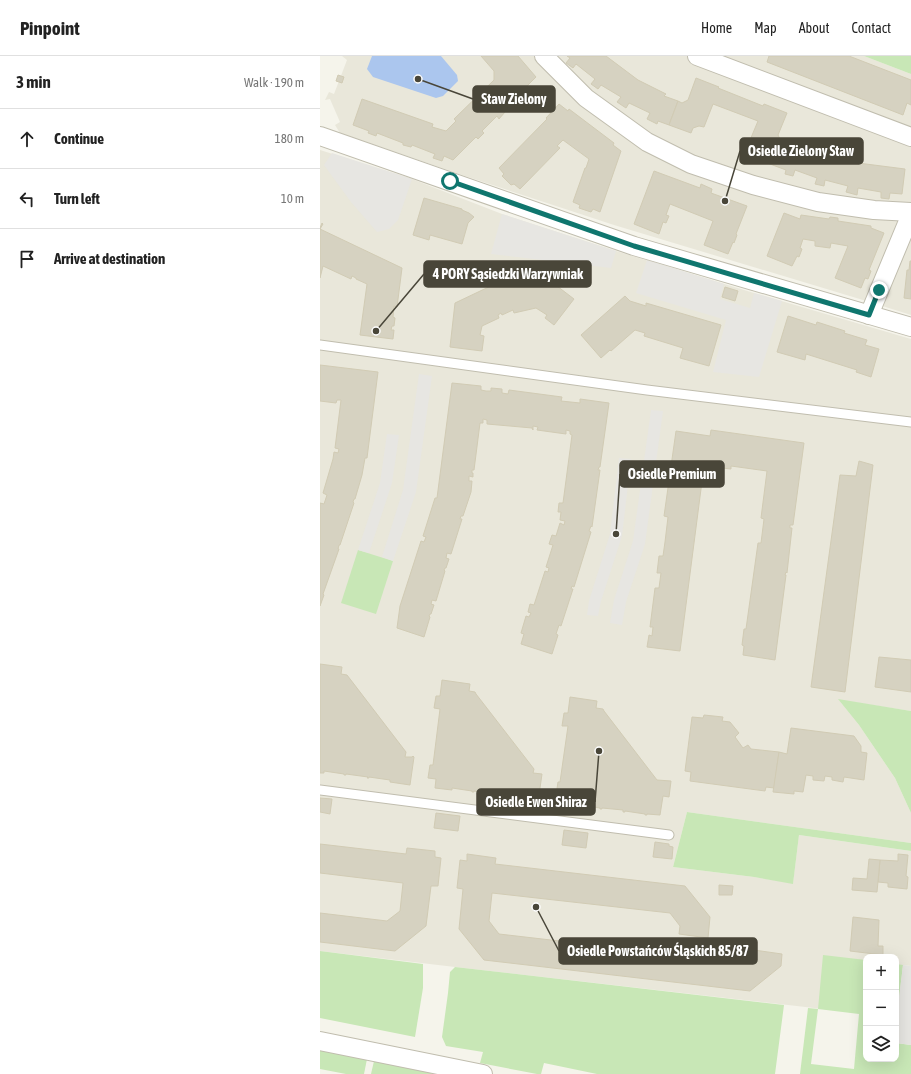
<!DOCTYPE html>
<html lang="en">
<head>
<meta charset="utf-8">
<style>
  :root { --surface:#fff; --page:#f6f6f6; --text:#222; --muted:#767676; --line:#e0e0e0 }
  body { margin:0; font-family:"Asap Condensed",sans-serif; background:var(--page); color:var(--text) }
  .controls { position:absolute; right:12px; bottom:12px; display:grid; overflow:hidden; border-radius:8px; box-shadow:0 4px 16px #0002 }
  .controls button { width:36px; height:36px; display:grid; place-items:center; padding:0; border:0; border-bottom:1px solid var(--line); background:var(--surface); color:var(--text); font:20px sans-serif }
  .stop { position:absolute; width:12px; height:12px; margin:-9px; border:3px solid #0f766e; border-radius:50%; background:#fff }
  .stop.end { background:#0f766e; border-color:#fff; box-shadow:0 1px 4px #0008 }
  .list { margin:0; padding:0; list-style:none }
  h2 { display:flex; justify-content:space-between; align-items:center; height:52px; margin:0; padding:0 16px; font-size:17px }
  h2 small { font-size:13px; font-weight:400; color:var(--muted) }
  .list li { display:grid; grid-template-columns:26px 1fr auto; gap:12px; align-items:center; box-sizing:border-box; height:60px; padding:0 16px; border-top:1px solid var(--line) }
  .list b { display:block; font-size:15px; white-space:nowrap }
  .list em { font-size:13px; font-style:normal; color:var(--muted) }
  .icon { flex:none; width:22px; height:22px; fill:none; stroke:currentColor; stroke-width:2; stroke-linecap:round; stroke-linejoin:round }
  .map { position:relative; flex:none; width:591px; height:1018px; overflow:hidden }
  header { display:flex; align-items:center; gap:24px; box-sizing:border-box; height:56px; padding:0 20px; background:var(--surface); border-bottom:1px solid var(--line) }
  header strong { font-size:19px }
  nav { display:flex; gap:22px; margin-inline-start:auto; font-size:14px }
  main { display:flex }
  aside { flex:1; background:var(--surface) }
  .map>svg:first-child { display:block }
</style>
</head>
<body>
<header>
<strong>Pinpoint</strong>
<nav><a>Home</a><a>Map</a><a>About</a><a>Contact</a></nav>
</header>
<main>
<aside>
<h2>3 min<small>Walk · 190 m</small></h2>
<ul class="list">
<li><svg class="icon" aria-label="ahead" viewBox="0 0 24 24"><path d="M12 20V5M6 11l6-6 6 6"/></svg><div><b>Continue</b></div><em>180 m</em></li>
<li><svg class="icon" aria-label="left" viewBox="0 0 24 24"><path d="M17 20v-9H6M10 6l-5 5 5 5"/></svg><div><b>Turn left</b></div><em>10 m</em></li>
<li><svg class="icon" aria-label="arrive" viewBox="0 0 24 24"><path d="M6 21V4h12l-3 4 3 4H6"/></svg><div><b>Arrive at destination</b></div></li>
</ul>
</aside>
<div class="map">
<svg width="591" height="1018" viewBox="0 0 591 1018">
  <rect width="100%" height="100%" fill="#f5f4eb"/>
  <g fill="#e9e7da">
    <polygon points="22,0 544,0 591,18 591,259 553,247 294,169 145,120 20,77 15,69 20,66 10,43 5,44 9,36 14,38 27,4"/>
    <polygon points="0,94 92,123 182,158 296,195 434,237 591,283 591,655 519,644 539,669 575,722 591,757 591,787 367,756 353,811 434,821 473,827 479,779 591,795 591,910 583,909 577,962 576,901 546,901 546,958 135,911 0,895"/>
  </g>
  <g fill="#c8e7b6" fill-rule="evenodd">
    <polygon points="544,0 591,0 591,18"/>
    <polygon points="38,494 73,505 56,558 21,547"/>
    <polygon points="518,643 591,655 591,757 575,722 539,669"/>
    <polygon points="367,756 591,787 591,795 479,779 473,828 434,821 353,811"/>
    <polygon points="0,895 103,908 103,932 95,981 0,962"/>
    <path d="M503 899 546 904V1003H576V987L591 989V1018H480L488 952 498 953ZM498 953 539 958 534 1013 491 1008Z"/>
    <polygon points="576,908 583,909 576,967"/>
    <polygon points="135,911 464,949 455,1018 277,1018 224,1007 221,1018 217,1018 160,1007 163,996 126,990 122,981 128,937 130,916"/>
    <polygon points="0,994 47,1003 44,1018 26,1018 0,1013"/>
    <polygon points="54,1005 115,1018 51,1018"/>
  </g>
  <g fill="#e7e6e2">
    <polygon points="12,97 92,123 78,164 69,173 57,176 31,146 4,109"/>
    <polygon points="182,158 296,195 291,212 171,198"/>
    <polygon points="327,204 404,228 400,243 430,252 434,237 462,245 439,321 393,316 406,264 316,237"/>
    <polygon points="99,318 112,320 96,436 73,505 62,501 83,434"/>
    <polygon points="331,354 343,355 325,488 306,546 302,569 290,567 294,544 313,485"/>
    <polygon points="67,378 79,379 72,427 49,497 38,494 60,427"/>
    <polygon points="299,402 311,403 302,480 281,545 278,560 267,559 269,545 290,478"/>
    <polygon points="583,909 591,910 591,989 576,987 576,967"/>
  </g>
  <polygon fill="#abc6ee" points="52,0 121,0 137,19 138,25 123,40 116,42 53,21 47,13"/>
  <g fill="#d6d2c1" stroke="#d1cbb4">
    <polygon points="161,0 198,0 216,21 183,54 185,56 179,63 177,60 162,75 164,77 158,83 156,81 133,104 124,100 122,105 113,102 115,98 92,89 91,91 83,89 83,87 57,77 56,80 48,77 49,75 33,69 42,43 113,68 112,71 126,75 136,65 134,63 174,24 174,15"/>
    <polygon points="247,0 286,0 318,24 346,38 344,40 358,45 349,69 338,65 337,68 327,63 330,57 309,47 306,52 297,46 301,41 281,29 278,33 271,28 275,23 256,8 253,12 246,7 250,2"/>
    <polygon points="449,0 529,0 591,24 591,49 587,47 583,59 447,6"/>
    <polygon points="18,19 24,21 22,27 16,25"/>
    <polygon points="376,22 399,31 398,32 443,50 444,48 467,57 458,79 461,85 478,92 479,89 509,99 538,107 585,113 582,138 570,137 569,143 561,142 561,136 538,132 537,139 526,136 528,130 505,124 504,130 495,128 497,122 475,114 473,120 465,118 466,114 434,102 436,96 433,91 428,89 438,65 393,48 384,71 379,70 373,72 371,77 349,69 358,45 362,47 368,44"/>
    <polygon points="239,48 248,55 249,53 294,87 293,89 301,95 280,156 273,153 271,156 259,152 260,149 253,146 265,112 266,112 269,103 243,84 237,90 240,92 200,133 194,128 191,129 182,120 184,118 179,112 227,63 226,62"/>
    <polygon points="334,115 380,132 381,128 392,133 391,137 427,150 416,178 417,179 414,187 413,186 408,198 384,189 393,165 350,148 346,159 349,160 346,167 343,166 339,178 314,168"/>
    <polygon points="104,142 142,153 142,154 149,157 154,161 148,167 142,188 110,179 109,184 93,179"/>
    <polygon points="464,157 480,163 481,159 509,163 510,161 518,162 518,165 551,170 551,172 564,177 549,214 551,215 548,223 545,222 541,232 515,222 528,190 511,187 510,192 495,190 495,185 483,183 480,192 482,193 479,201 477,200 472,210 447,200"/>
    <polygon points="2,167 3,168 0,173 82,212 77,251 74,250 73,261 75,262 74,270 72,270 71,274 74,274 73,283 40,279 47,228 36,223 36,222 32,220 31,223 3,210 0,222 0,172"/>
    <polygon points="590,205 591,205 591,243 584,242 587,214 589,214"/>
    <polygon points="220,217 254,243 234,269 225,262 227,259 216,252 194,257 193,254 182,259 181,257 178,259 179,262 162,270 160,279 164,280 162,295 130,291 135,247 177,227"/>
    <polygon points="405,231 418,235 415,245 402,241"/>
    <polygon points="305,240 310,245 326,250 326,247 401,269 389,310 360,302 363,292 324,280 325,277 315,274 291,295 290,294 281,302 261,279"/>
    <polygon points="468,260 496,269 497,266 525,275 524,277 547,284 545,289 559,293 551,321 536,316 537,314 486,298 485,304 457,296"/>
    <polygon points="0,309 58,316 47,402 45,402 42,419 35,443 34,443 33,446 34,447 20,489 19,489 18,493 19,493 3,538 4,539 0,550 0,447 4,448 7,439 3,437 13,403 14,396 18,397 19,393 15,392 21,344 17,344 16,347 0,345"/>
    <polygon points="132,327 161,330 161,334 166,335 171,335 171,332 182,333 182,337 188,338 189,334 242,341 241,345 260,347 260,343 289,347 280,411 279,411 278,414 280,414 272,471 271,470 269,475 271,476 254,531 252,530 251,533 253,533 241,570 239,569 236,578 238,579 232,598 201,588 204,578 201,577 206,560 209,561 211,557 208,556 210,548 214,549 225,515 228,516 229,512 226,511 233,489 229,488 232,479 236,480 240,467 244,469 245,465 240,464 241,456 238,456 239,447 243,447 252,379 250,378 250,375 246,374 246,378 217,374 218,371 213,370 213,374 212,372 167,368 167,364 163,363 163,367 160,367 154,414 152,414 152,417 153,417 153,421 149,420 149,425 152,425 151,436 143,460 141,460 140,463 142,463 131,498 127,497 126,502 129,503 126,512 125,512 124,514 125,515 116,545 112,544 111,548 114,549 111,558 110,558 109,560 110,561 104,581 77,572 80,550 101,485 104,486 106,481 103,480 115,442 117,442"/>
    <polygon points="391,374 484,387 473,469 470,469 470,472 472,472 467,517 466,516 465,519 466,519 455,604 423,599 424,590 422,589 424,573 426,573 438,487 441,487 444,463 441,462 447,415 411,410 411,413 384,410 360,595 327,591 329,579 332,580 333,571 330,571 335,532 339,532 341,517 337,517 339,500 343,500 345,486 348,461 344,460 356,375 390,380"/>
    <polygon points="539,405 553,409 525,636 491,631 520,419 536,420"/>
    <polygon points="559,601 591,604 591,636 555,631"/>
    <polygon points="0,608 22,611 21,618 27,619 86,696 85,701 92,701 93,700 94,701 90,729 70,726 70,724 49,721 49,722 47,722 48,721 26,718 26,719 24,719 24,718 4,715 4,717 0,717"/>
    <polygon points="122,624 150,628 149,635 155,636 156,638 214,713 213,717 222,718 218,746 197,743 197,741 177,738 177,739 175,739 175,738 154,735 154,736 152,736 152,735 132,732 132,734 115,732 116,723 108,722 110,709 113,709 120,653 114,652 116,640 120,640"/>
    <polygon points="250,641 277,645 276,652 283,653 284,655 337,724 351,725 349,741 343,740 340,759 327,758 327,759 325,759 325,758 305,755 305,756 303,756 303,754 282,752 282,753 280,753 280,752 260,749 259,751 243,749 244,740 236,739 238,726 240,726 248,670 242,670 244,657 248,657"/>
    <polygon points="384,659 403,661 402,665 410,666 419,677 415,681 423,692 428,689 431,693 459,696 454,732 446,731 445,735 370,725 371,716 365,715 372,661 383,662"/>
    <polygon points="471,672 534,680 541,690 541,696 547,697 544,724 524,721 523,726 512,724 512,721 505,720 504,725 493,724 493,720 486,719 483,736 474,735 474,738 453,736 459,696 467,698"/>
    <polygon points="0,742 12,743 10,758 0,756"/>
    <polygon points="116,757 140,760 138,775 114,772"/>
    <polygon points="244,774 268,777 266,792 242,789"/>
    <polygon points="335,786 349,788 349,790 353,791 352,803 333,801"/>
    <polygon points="0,788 86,798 87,792 115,795 115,801 121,802 118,830 111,830 106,870 75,895 0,886 0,857 67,865 80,855 83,827 0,817"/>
    <polygon points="147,798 176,802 175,808 365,830 390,861 388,882 359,878 360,870 350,857 172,837 169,865 179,878 421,906 434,894 462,898 461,910 430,935 164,904 139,873 143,833 137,832 140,804 147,805"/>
    <polygon points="578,798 588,799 586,820 588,821 587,833 568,831 568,827 558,826 560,804 578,805"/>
    <polygon points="549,803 560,804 557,836 532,834 533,822 547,823"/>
    <polygon points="399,829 413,830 412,839 399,839"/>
    <polygon points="533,861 559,864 558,890 563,890 563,899 530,895"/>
  </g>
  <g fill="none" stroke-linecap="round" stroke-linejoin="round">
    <g stroke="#c0bdae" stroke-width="11">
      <g id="service">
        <polyline points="0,289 327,334 591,366"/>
        <polyline points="0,734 349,779"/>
      </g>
    </g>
    <g stroke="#c0bdae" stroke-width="20">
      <g id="minor">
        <polyline points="224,0 266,42 327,86 371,108 433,129 498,146 554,154 591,156"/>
        <polyline points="377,0 591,81"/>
        <polyline points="0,80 314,190 591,271"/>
        <polyline points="549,259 591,158"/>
        <polyline points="0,985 163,1018"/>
      </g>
    </g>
    <use href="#service" stroke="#fff" stroke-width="9"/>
    <use href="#minor" stroke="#fff" stroke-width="18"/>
  </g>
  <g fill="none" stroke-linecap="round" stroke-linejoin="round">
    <polyline stroke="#0f766e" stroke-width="5" points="130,125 314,190 549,259 559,234"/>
  </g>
  <path fill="none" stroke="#494639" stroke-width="1.5" d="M98 23L153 43M405 145L420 95M56 275L104 218M296 478L300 418M279 695L275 746M216 851L239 895"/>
  <g fill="#494639" stroke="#fff" stroke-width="1.5">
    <circle cx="98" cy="23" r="4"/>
    <circle cx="405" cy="145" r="4"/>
    <circle cx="56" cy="275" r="4"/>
    <circle cx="296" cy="478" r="4"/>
    <circle cx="279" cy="695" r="4"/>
    <circle cx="216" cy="851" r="4"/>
  </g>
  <g fill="#494639" stroke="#494639" stroke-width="1.5">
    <rect x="153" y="30" width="82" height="26" rx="4"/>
    <rect x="420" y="82" width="123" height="26" rx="4"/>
    <rect x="104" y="205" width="167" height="26" rx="4"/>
    <rect x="300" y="405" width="104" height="26" rx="4"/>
    <rect x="157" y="733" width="118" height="26" rx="4"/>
    <rect x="239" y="882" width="198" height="26" rx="4"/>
  </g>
  <g font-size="14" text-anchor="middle" font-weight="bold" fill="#fff">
    <text x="194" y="48">Staw Zielony</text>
    <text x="481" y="100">Osiedle Zielony Staw</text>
    <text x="188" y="223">4 PORY Sąsiedzki Warzywniak</text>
    <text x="352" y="423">Osiedle Premium</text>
    <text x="216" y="751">Osiedle Ewen Shiraz</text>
    <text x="338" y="900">Osiedle Powstańców Śląskich 85/87</text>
  </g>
</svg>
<div class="controls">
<button>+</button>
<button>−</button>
<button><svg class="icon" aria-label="layers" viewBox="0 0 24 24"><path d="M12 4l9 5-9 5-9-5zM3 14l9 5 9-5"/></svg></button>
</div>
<div class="stop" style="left:130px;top:125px"></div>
<div class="stop end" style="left:559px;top:234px"></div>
</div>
</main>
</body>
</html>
